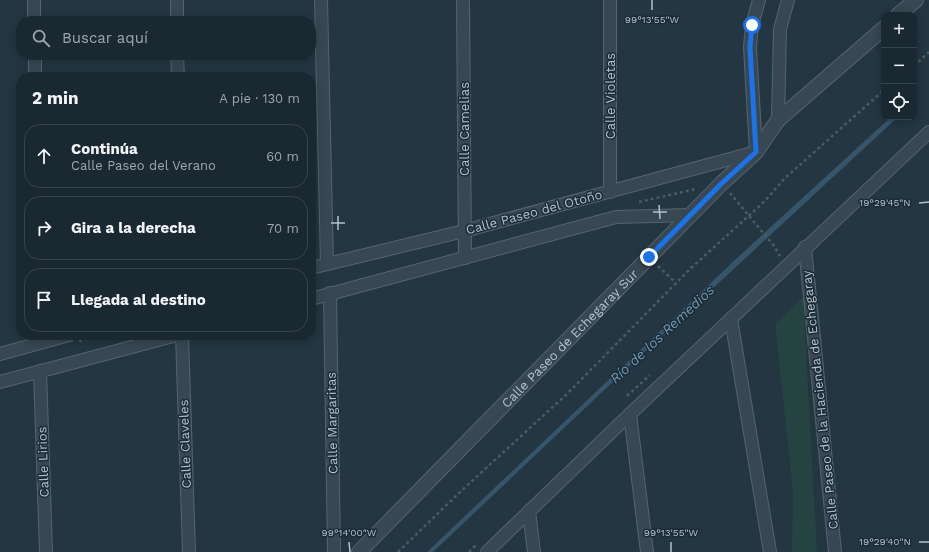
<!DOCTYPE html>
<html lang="es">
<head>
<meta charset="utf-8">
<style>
  :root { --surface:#1a2832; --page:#27343e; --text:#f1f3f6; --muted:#9fa6ac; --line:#38444d }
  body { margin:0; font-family:"Work Sans",sans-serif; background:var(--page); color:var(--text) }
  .controls { position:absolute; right:12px; top:12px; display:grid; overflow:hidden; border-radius:8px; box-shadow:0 2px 10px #0003 }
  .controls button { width:36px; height:36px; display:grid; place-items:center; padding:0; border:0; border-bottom:1px solid var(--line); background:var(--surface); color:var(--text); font:20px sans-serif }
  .stop { position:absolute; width:12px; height:12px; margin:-9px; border:3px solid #1a73e8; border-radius:50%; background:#fff }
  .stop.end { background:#1a73e8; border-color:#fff; box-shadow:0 1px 4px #0008 }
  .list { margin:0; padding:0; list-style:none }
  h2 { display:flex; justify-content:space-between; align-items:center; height:52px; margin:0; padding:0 16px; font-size:17px }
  h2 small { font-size:13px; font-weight:400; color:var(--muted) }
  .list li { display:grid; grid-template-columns:26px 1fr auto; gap:12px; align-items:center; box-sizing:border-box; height:64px; margin:0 8px 8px; padding:0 8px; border:1px solid var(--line); border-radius:16px }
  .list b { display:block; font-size:15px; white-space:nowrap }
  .list p { margin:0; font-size:13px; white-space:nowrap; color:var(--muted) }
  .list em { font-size:13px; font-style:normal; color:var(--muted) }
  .icon { flex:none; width:22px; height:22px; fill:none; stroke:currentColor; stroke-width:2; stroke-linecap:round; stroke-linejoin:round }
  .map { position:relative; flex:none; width:929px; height:552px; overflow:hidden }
  .search { position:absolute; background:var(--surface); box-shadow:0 2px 10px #0003; left:16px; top:16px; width:300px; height:44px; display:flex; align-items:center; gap:10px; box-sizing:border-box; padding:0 14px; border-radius:16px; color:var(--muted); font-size:15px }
  .panel { position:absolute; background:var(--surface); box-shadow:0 2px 10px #0003; left:16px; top:72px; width:300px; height:268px; border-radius:16px }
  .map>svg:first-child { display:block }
</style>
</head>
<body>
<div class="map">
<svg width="929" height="552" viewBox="0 0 929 552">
  <rect width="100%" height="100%" fill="#233642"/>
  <polygon fill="#254341" points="803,297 817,552 792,552 793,492 775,324"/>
  <polygon fill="#36556b" points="891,117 898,117 670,328 433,552 427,552 737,258"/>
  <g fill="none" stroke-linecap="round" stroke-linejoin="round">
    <g stroke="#55656f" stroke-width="14">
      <g id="minor">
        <polyline points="34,0 34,21"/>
        <polyline points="177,0 177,21"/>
        <polyline points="321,0 327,264"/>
        <polyline points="463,0 465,258"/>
        <polyline points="610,0 610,192"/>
        <polyline points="35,55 35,77"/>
        <polyline points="177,55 178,77"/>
        <polyline points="778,120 780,29 788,0"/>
        <polyline points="805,247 835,552"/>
        <polyline points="311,268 464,231 756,152 750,47 752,25 759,0"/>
        <polyline points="330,293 334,552"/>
        <polyline points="311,299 616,217 692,215"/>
        <polyline points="731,319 770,552"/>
        <polyline points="182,335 189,552"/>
        <polyline points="0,354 69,335"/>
        <polyline points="40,371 46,552"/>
        <polyline points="0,382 177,335"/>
        <polyline points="630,414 647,552"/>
        <polyline points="529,511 534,552"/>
        <polyline points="487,552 630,414 929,132"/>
      </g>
    </g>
    <g stroke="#55656f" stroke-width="16">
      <g id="tertiary">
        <polyline points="898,15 916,0"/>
        <path id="s1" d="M359 552 722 183 756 152 778 120 884 28"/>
      </g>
    </g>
    <g stroke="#445f5d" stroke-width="2.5" stroke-dasharray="3 3" stroke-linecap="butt">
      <polyline points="914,66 929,52"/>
      <polyline points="730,193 774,246 780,256"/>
      <polyline points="639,202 696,189"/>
      <polyline points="658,266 676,283"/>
      <polyline points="79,341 101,335"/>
      <polyline points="627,396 650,375"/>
      <polyline points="398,552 460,492 567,394 691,268 765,201 784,179 884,90"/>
      <polyline points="469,552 476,545"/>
    </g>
    <use href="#minor" stroke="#384752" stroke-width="12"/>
    <use href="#tertiary" stroke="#384752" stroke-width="14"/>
  </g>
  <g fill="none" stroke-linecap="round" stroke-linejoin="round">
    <polyline stroke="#1a73e8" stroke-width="5" points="649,257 722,183 756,152 750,47 752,25"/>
  </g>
  <path fill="none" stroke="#b4c2cc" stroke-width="1.5" d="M652 0V10M919 203 929 202M659 205 660 219M653 212H667M338 216V230M331 223H345M349 542 350 552M671 542V552M919 542H929"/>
  <g text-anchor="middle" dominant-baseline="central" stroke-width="3" stroke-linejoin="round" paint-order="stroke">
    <g font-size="13" fill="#b4c2cc" stroke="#1c2c37">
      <text transform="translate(610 96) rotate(-90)">Calle Violetas</text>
      <text transform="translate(464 129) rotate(-90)">Calle Camelias</text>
      <text transform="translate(534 212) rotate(-15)">Calle Paseo del Otoño</text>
      <text stroke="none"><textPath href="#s1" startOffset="300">Calle Paseo de Echegaray Sur</textPath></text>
      <text transform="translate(820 400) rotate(-96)">Calle Paseo de la Hacienda de Echegaray</text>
      <text transform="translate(332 423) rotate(-91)">Calle Margaritas</text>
      <text transform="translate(185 444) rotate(-92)">Calle Claveles</text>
      <text transform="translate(43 462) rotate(-92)">Calle Lirios</text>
    </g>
    <g font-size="14" font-style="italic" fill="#7299b2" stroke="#1c2c37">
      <text transform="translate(662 334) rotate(-43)">Río de los Remedios</text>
    </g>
  </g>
  <g font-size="10" text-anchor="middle" fill="#b4c2cc" stroke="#1c2c37" stroke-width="3" stroke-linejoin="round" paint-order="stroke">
    <text x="652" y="23">99°13'55"W</text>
    <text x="885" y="206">19°29'45"N</text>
    <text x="349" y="536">99°14'00"W</text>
    <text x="671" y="536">99°13'55"W</text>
    <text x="885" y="545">19°29'40"N</text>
  </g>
</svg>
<div class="controls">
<button>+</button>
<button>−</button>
<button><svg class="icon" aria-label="locate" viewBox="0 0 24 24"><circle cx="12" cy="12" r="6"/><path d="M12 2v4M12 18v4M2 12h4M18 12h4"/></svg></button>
</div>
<div class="stop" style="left:752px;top:25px"></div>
<div class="stop end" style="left:649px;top:257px"></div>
<div class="search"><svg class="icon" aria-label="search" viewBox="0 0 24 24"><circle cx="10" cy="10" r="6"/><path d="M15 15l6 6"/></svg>Buscar aquí</div>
<section class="panel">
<h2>2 min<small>A pie · 130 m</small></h2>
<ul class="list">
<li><svg class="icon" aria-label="ahead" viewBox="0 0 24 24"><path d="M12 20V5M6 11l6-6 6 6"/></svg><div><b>Continúa</b><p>Calle Paseo del Verano</p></div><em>60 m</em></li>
<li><svg class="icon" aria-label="right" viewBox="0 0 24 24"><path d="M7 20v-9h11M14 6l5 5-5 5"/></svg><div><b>Gira a la derecha</b></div><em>70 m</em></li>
<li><svg class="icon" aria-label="arrive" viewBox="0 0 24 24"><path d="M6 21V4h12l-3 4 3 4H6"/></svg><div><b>Llegada al destino</b></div></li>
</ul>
</section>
</div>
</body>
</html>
